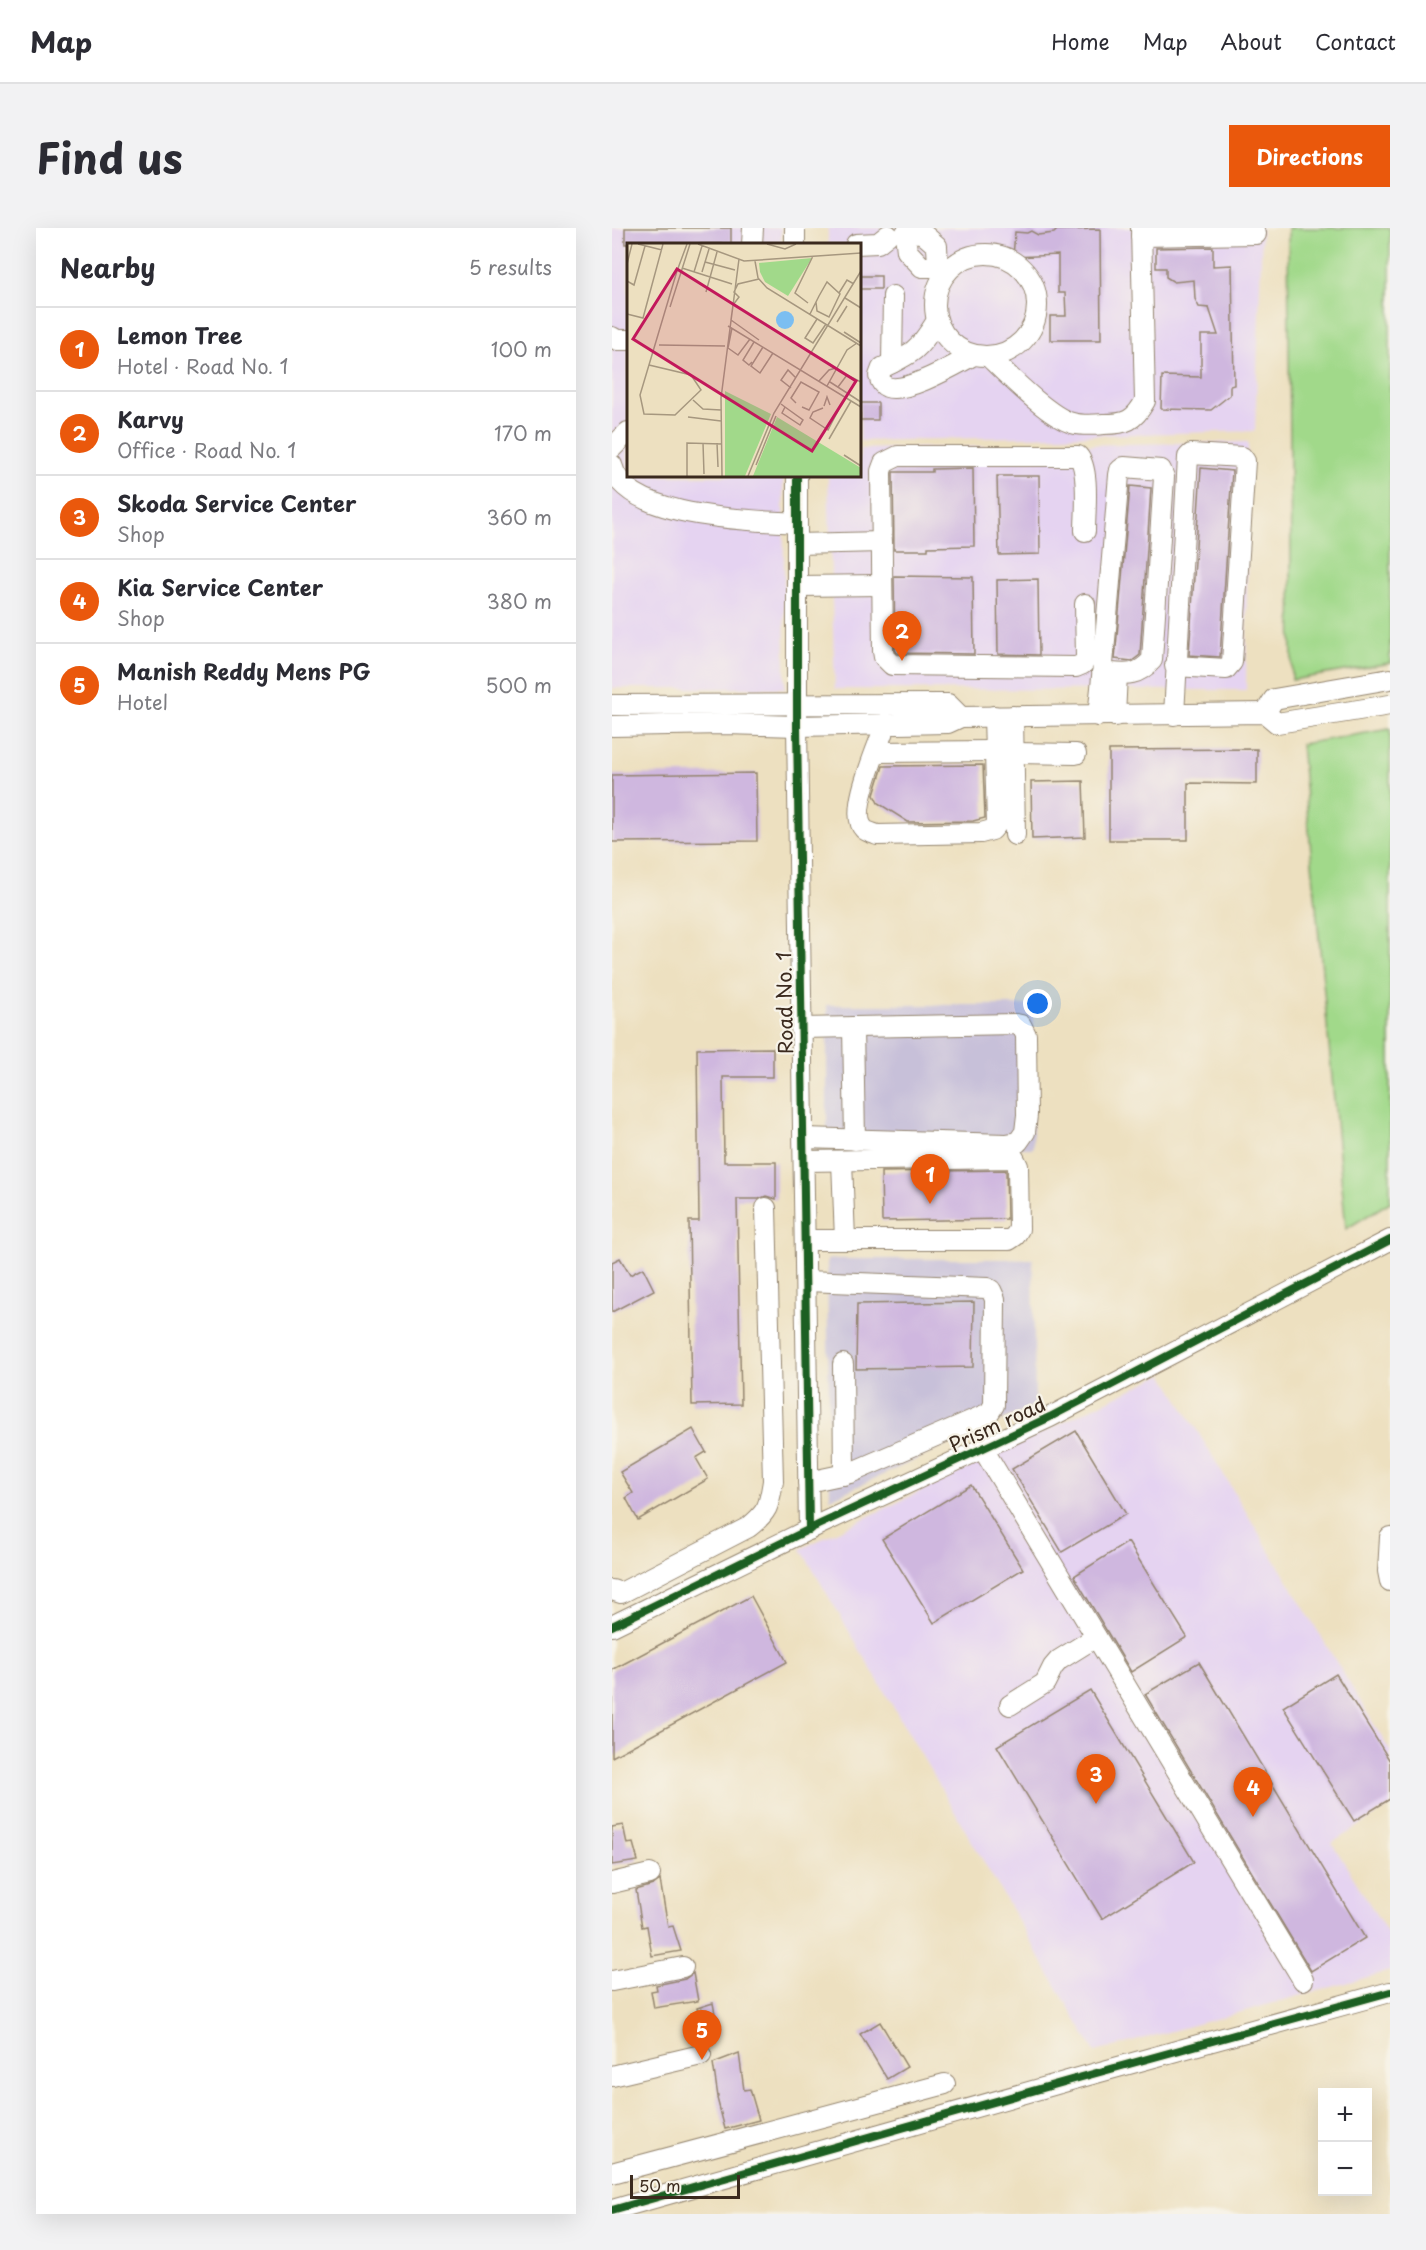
<!DOCTYPE html>
<html lang="en">
<head>
<meta charset="utf-8">
<style>
  :root { --surface:#fff; --page:#f2f2f3; --text:#2b2b33; --muted:#7c7c81; --line:#e1e1e2; --accent:#ea580c }
  body { margin:0; font-family:"Playpen Sans",sans-serif; background:var(--page); color:var(--text) }
  .controls { position:absolute; right:18px; bottom:18px; display:grid; overflow:hidden; border-radius:0px; box-shadow:0 6px 24px #0002 }
  .controls button { width:54px; height:54px; display:grid; place-items:center; padding:0; border:0; border-bottom:2px solid var(--line); background:var(--surface); color:var(--text); font:30px sans-serif }
  .scale { position:absolute; left:18px; bottom:15px; width:110px; box-sizing:border-box; padding-left:6px; border:3px solid #3b2a1e; border-top:0; font-size:16px; line-height:21px; white-space:nowrap; color:#3b2a1e; -webkit-text-stroke:4px #f7f3e8; paint-order:stroke }
  .you { position:absolute; left:426px; top:776px; width:21px; height:21px; margin:-15px; border:4px solid #fff; border-radius:50%; background:#1a73e8; box-shadow:0 0 0 9px #1a73e833 }
  .badge { display:grid; place-items:center; width:39px; height:39px; border-radius:50%; background:var(--accent); color:#fff; font-size:20px; font-weight:700 }
  .pin { position:absolute; translate:-50% -50px; filter:drop-shadow(0 2px 3px #0008) }
  .pin::after { content:''; position:absolute; top:32px; width:21px; height:18px; background:inherit; clip-path:polygon(0 0,100% 0,50% 100%) }
  .list { margin:0; padding:0; list-style:none }
  h2 { display:flex; justify-content:space-between; align-items:center; height:78px; margin:0; padding:0 24px; font-size:26px }
  h2 small { font-size:20px; font-weight:400; color:var(--muted) }
  .list li { display:grid; grid-template-columns:39px 1fr auto; gap:18px; align-items:center; box-sizing:border-box; height:84px; padding:0 24px; border-top:2px solid var(--line) }
  .list b { display:block; font-size:22px; white-space:nowrap }
  .list p { margin:0; font-size:20px; white-space:nowrap; color:var(--muted) }
  .list em { font-size:20px; font-style:normal; color:var(--muted) }
  .map { position:relative; flex:none; width:778px; height:1986px; overflow:hidden; border-radius:0px }
  header { display:flex; align-items:center; gap:36px; box-sizing:border-box; height:84px; padding:0 30px; background:var(--surface); border-bottom:2px solid var(--line) }
  header strong { font-size:28px }
  nav { display:flex; gap:33px; margin-inline-start:auto; font-size:21px }
  .intro { display:flex; align-items:center; justify-content:space-between; box-sizing:border-box; height:144px; padding:0 36px }
  h1 { margin:0; font-size:42px }
  .button { padding:15px 27px; border-radius:0px; background:var(--accent); color:#fff; font-size:21px; font-weight:700 }
  main { display:flex; gap:36px; padding:0 36px }
  aside { flex:1; background:var(--surface); border-radius:0px; box-shadow:0 6px 24px #0002 }
  .map>svg:first-child { display:block }
</style>
</head>
<body>
<header>
<strong>Map</strong>
<nav><a>Home</a><a>Map</a><a>About</a><a>Contact</a></nav>
</header>
<div class="intro"><h1>Find us</h1><a class="button">Directions</a></div>
<main>
<aside>
<h2>Nearby<small>5 results</small></h2>
<ul class="list">
<li><span class="badge">1</span><div><b>Lemon Tree</b><p>Hotel · Road No. 1</p></div><em>100 m</em></li>
<li><span class="badge">2</span><div><b>Karvy</b><p>Office · Road No. 1</p></div><em>170 m</em></li>
<li><span class="badge">3</span><div><b>Skoda Service Center</b><p>Shop</p></div><em>360 m</em></li>
<li><span class="badge">4</span><div><b>Kia Service Center</b><p>Shop</p></div><em>380 m</em></li>
<li><span class="badge">5</span><div><b>Manish Reddy Mens PG</b><p>Hotel</p></div><em>500 m</em></li>
</ul>
</aside>
<div class="map">
<svg width="778" height="1986" viewBox="0 0 778 1986">
  <rect width="100%" height="100%" fill="#f7f3e8"/>
  <filter id="ink" filterUnits="userSpaceOnUse"><feTurbulence type="fractalNoise" baseFrequency=".0167" numOctaves="2"/><feDisplacementMap in="SourceGraphic" scale="12" xChannelSelector="R" yChannelSelector="G"/><feConvolveMatrix kernelMatrix="1 2 1 2 8 2 1 2 1" color-interpolation-filters="sRGB"/></filter>
  <filter id="wash" filterUnits="userSpaceOnUse"><feTurbulence type="fractalNoise" baseFrequency=".008" numOctaves="4" result="noise"/><feDisplacementMap in="SourceGraphic" scale="24" xChannelSelector="R" yChannelSelector="G"/><feGaussianBlur stdDeviation="1.35" result="paint"/><feColorMatrix in="noise" values="0 0 0 0 0 0 0 0 0 0 0 0 0 0 0 0 0 1.4 0 .05"/><feComposite in="paint" operator="in"/></filter>
  <g filter="url(#wash)">
    <rect width="100%" height="100%" fill="#ede0c0"/>
    <g fill="#e5d3f1">
      <polygon points="0,0 169,0 169,16 16,16 16,248 171,248 173,460 0,460"/>
      <polygon points="216,0 650,0 643,203 248,213 248,16 216,16"/>
      <polygon points="636,214 634,462 223,461 216,248 248,248 248,221"/>
      <polygon points="551,1146 778,1523 778,1578 720,1615 778,1709 778,1743 483,1824 189,1321"/>
    </g>
    <g fill="#c7c0d9">
      <rect x="215" y="777" width="206" height="143"/>
      <polygon points="215,1031 421,1031 423,1177 218,1271"/>
    </g>
    <g fill="#a1d98a" stroke="#6e8254" stroke-width="1.5">
      <polygon points="676,0 778,0 778,435 680,452"/>
      <polygon points="778,501 778,974 734,1001 689,516"/>
    </g>
    <g id="blocks">
      <g fill="#cfb7df">
        <rect x="13" y="0" width="106" height="16"/>
        <polygon points="488,1 489,112 438,112 438,88 454,88 453,65 446,65 446,27 401,29 403,4 415,5 419,3 426,7 442,5 445,2"/>
        <polygon points="601,19 601,38 620,37 622,157 618,158 618,167 599,182 549,181 550,148 589,149 589,107 606,107 597,80 587,79 583,71 582,52 562,54 554,49 554,40 544,40 544,20"/>
        <rect x="248" y="48" width="21" height="13"/>
        <rect x="248" y="175" width="18" height="17"/>
        <polygon points="361,240 362,318 316,319 316,322 282,322 281,244 320,244 320,241"/>
        <polygon points="589,240 620,243 608,429 577,427"/>
        <polygon points="385,248 427,248 428,326 387,327"/>
        <polygon points="518,258 539,260 528,427 520,433 503,431"/>
        <polygon points="282,348 361,349 362,426 285,425 283,422"/>
        <polygon points="426,351 427,427 386,426 385,352"/>
        <polygon points="645,521 645,556 576,555 576,612 497,612 497,522"/>
        <polygon points="371,537 373,590 361,593 296,594 266,575 262,567 271,538"/>
        <polygon points="144,545 145,613 0,614 0,547"/>
        <polygon points="471,553 473,609 420,611 419,554"/>
        <polygon points="161,820 161,849 111,849 112,934 164,934 164,971 154,968 147,971 125,971 129,1176 80,1177 77,993 87,993 85,821"/>
        <polygon points="394,942 395,991 270,993 269,944"/>
        <polygon points="8,1030 18,1047 31,1040 42,1062 0,1084 0,1034"/>
        <polygon points="362,1074 361,1139 244,1141 245,1076"/>
        <polygon points="81,1201 94,1224 84,1230 96,1251 26,1292 14,1270 21,1265 8,1244"/>
        <polygon points="464,1203 514,1286 450,1324 400,1241"/>
        <polygon points="359,1257 411,1341 322,1395 270,1311"/>
        <polygon points="516,1314 575,1409 519,1444 462,1348"/>
        <polygon points="139,1368 175,1434 0,1529 0,1442"/>
        <polygon points="587,1434 753,1710 699,1743 533,1466"/>
        <polygon points="724,1446 778,1533 778,1571 742,1593 671,1479"/>
        <polygon points="478,1462 582,1634 490,1691 385,1518"/>
        <polygon points="11,1597 15,1616 21,1615 26,1633 0,1637 0,1599"/>
        <polygon points="48,1652 56,1699 61,1698 69,1723 40,1728 35,1698 30,1699 24,1662 41,1657"/>
        <polygon points="81,1745 86,1773 42,1780 39,1763 45,1762 44,1757 73,1751"/>
        <polygon points="101,1775 107,1807 91,1810 85,1780"/>
        <polygon points="268,1794 295,1839 275,1851 248,1806"/>
        <polygon points="127,1825 132,1862 138,1861 147,1892 113,1901 105,1870 106,1869 101,1835"/>
      </g>
    </g>
  </g>
  <g filter="url(#ink)">
    <use href="#blocks" fill-opacity="0" stroke="#94856f" stroke-width="1.5"/>
    <g fill="none" stroke-linecap="round" stroke-linejoin="round">
      <g stroke="#94856f" stroke-width="22">
        <g id="minor">
          <polyline points="529,8 644,6"/>
          <polyline points="140,16 141,0"/>
          <polyline points="183,16 183,0"/>
          <polyline points="244,16 266,15 276,7"/>
          <circle cx="374" cy="77" r="51"/>
          <polyline points="326,39 325,18 309,4 293,6 295,23 310,39 326,39 333,45"/>
          <path d="M324 94C306 123 301 125 270 140L267 148C268 152 270 157 275 159 294 166 343 137 360 128"/>
          <polyline points="0,109 5,112 16,112"/>
          <path d="M377 129C396 147 437 189 460 195 471 198 482 197 492 196 514 196 522 193 533 173L529 0"/>
          <polyline points="280,135 281,68"/>
          <polyline points="0,220 16,204"/>
          <path d="M0 237C12 291 141 292 184 295"/>
          <polyline points="185,248 185,498 197,1302"/>
          <polyline points="185,316 270,314"/>
          <polyline points="186,358 270,357"/>
          <path d="M473 376 474 430 471 436 464 439 280 437 272 429 271 423 269 243 272 235 286 228H466C478 241 473 284 473 303"/>
          <polyline points="0,477 336,476 349,489"/>
          <polyline points="653,485 662,471 778,451"/>
          <polyline points="562,487 576,229 579,226 630,229 633,233 620,434 614,441 563,438"/>
          <polyline points="401,488 403,607"/>
          <path d="M486 488 489 460 507 247 508 242 512 239 549 242 552 249 540 432C524 450 512 446 490 444"/>
          <polyline points="503,488 505,446"/>
          <path d="M274 495C268 515 235 584 252 601 255 604 261 605 265 607L369 605 380 602 385 596 382 488"/>
          <polyline points="0,498 113,496 185,498 336,495 349,489 653,485 665,495 778,477"/>
          <polyline points="264,524 382,523"/>
          <polyline points="402,525 464,526"/>
          <polyline points="241,799 243,912"/>
          <polyline points="189,800 404,796 409,797 414,807 415,887 413,904 406,914 394,916 192,910"/>
          <polyline points="192,933 402,930 406,938 407,1001 403,1008 397,1012 194,1012"/>
          <polyline points="230,933 233,1012"/>
          <polyline points="194,1053 375,1060 379,1062 383,1071 382,1177 377,1185 238,1245 196,1254"/>
          <polyline points="231,1136 232,1247"/>
          <polyline points="371,1221 691,1752"/>
          <polyline points="778,1309 776,1343 778,1353"/>
          <path d="M0 1362 9 1365 137 1299C157 1283 157 1277 161 1253L154 980"/>
          <polyline points="0,1398 206,1297 438,1189 778,1012"/>
          <polyline points="398,1477 433,1455 441,1439 447,1432 484,1409"/>
          <polyline points="0,1655 38,1646"/>
          <polyline points="0,1753 71,1739"/>
          <polyline points="0,1848 89,1827"/>
          <polyline points="0,1945 333,1856"/>
          <polyline points="0,1982 459,1852 778,1764"/>
        </g>
      </g>
      <use href="#minor" stroke="#fff" stroke-width="20"/>
      <g stroke="#f7f3e8" stroke-width="11">
        <g id="cycleway">
          <polyline points="185,248 185,498 197,1302"/>
          <polyline points="0,1398 206,1297 438,1189 778,1012"/>
          <polyline points="0,1982 459,1852 778,1764"/>
        </g>
      </g>
      <use href="#cycleway" stroke="#1b5e20" stroke-width="8"/>
    </g>
  </g>
  <g text-anchor="middle" dominant-baseline="central" stroke-width="4.5" stroke-linejoin="round" paint-order="stroke">
    <g font-size="20" fill="#3b2a1e" stroke="#f7f3e8">
      <text transform="translate(172 775) rotate(-91)">Road No. 1</text>
      <text transform="translate(385 1196) rotate(-25)">Prism road</text>
    </g>
  </g>
  <g transform="translate(15 15)">
    <rect width="234" height="234" fill="#ede0c0"/>
    <path d="M185 15 161 53 138 39 133 29 132 20ZM98 148 144 171 118 233H98ZM150 174 234 225V233H126Z" fill="#a1d98a"/>
    <path d="M149 77a9 9 0 1 1 18 0a9 9 0 1 1-18 0Z" fill="#7bbef1"/>
    <path fill="none" stroke="#a6977f" stroke-width="1.5" d="M11 1 35 7M71 1 117 18 234 10M140 1 158 6 169 1M128 18 131 35 140 45 234 103M78 19 108 27M0 21 5 1M55 25 105 41M67 29 75 3M75 29 82 6M132 36 111 41 107 49 112 54 106 62 104 77 132 97M0 38 7 42 18 3M79 49 90 9M212 50 220 37 227 41M218 55 234 65M181 60 168 50 186 13M43 64 63 1M0 71 16 75 36 1M183 71 192 53 200 39 213 51 202 74 190 68 189 59M190 76 178 95 186 100 199 81M210 79 220 63M101 83 234 164M105 85 101 105 111 112 123 96M217 89 234 100M32 102 98 103M136 104 124 123 133 130 146 110M125 119 122 122 116 117 127 99M22 122 64 132 74 147 48 172 17 171 13 152 50 28 60 1M192 138 202 127 209 125M203 139 234 159M200 143 220 107 230 100M211 144 220 132 234 139M164 145 154 137 161 127 169 135M66 157 76 166 94 167M169 160 164 155 174 139 192 149 182 167 175 164M154 161 158 164 176 177 173 182 155 170 158 164M197 163 200 154 203 162M196 165 186 169 183 175 201 187 212 166M61 174 94 178M202 196 224 158M76 200 77 231M90 200 91 224M217 212 234 223M129 222 149 173M60 233V200L95 201M95 233 94 155 112 16M121 233 147 170 234 28"/>
    <path fill="#c2185b" fill-opacity="0.15" stroke="#c2185b" stroke-width="3" d="M50 26 229 138 185 208 6 96Z"/>
    <rect width="234" height="234" fill="none" stroke="#3b2a1e" stroke-width="3"/>
  </g>
</svg>
<div class="controls">
<button>+</button>
<button>−</button>
</div>
<div class="scale">50 m</div>
<div class="you"></div>
<div class="pin badge" style="left:318px;top:976px">1</div>
<div class="pin badge" style="left:290px;top:433px">2</div>
<div class="pin badge" style="left:484px;top:1576px">3</div>
<div class="pin badge" style="left:641px;top:1589px">4</div>
<div class="pin badge" style="left:90px;top:1832px">5</div>
</div>
</main>
</body>
</html>
